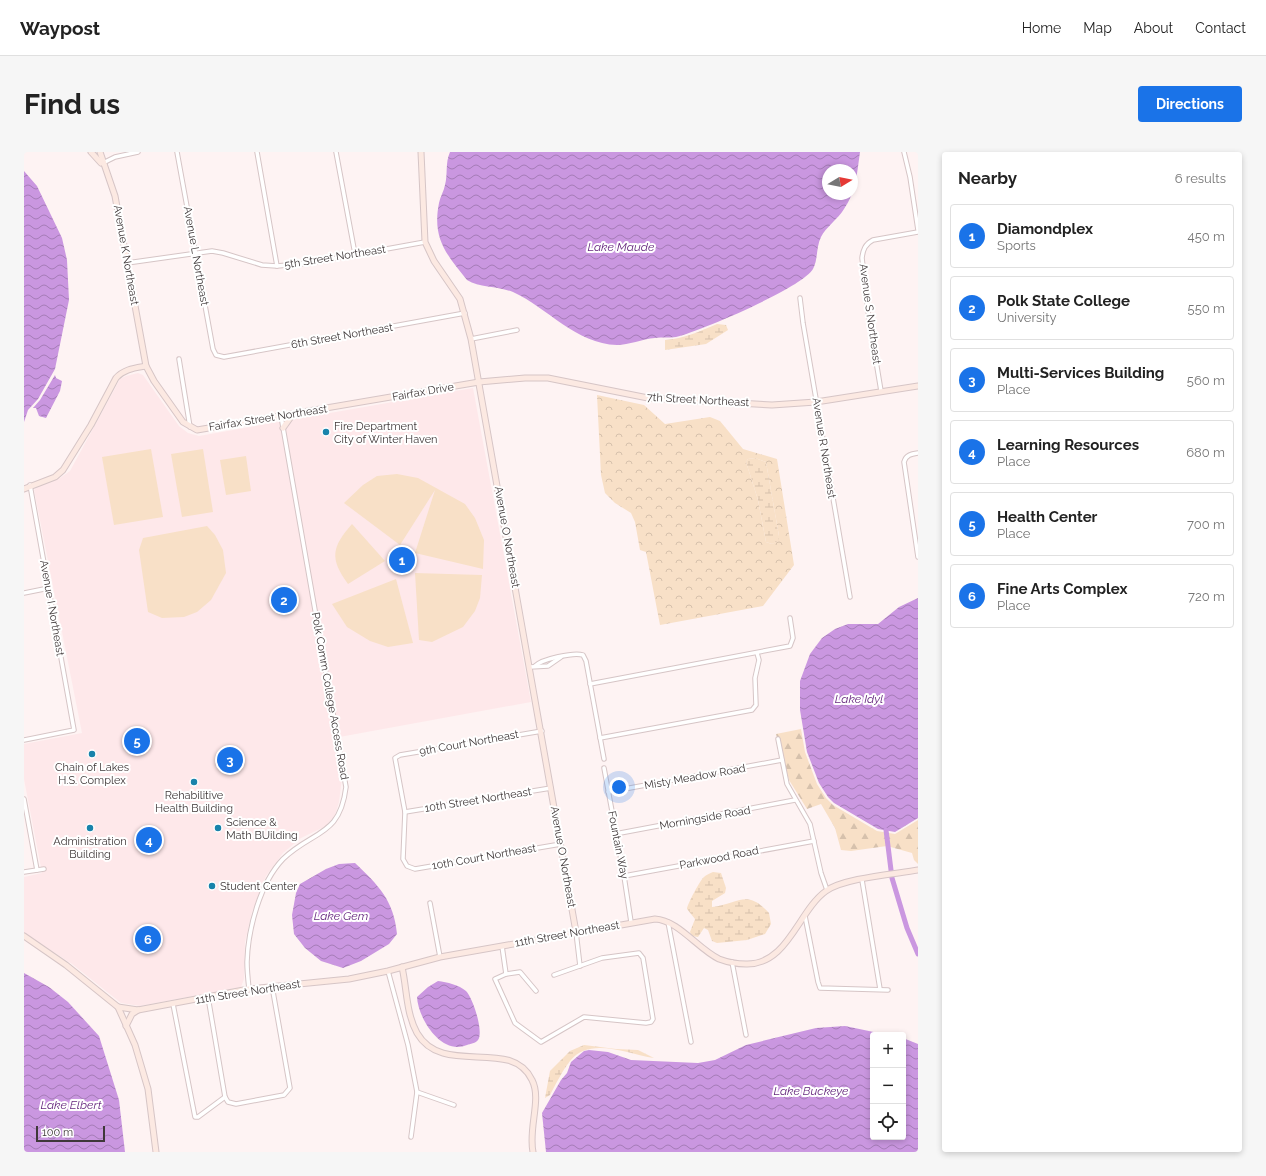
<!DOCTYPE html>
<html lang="en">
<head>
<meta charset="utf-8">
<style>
  :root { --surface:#fff; --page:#f6f6f6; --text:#222; --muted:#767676; --line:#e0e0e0; --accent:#1a73e8 }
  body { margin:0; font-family:Raleway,sans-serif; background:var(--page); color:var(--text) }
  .controls { position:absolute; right:12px; bottom:12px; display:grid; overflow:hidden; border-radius:4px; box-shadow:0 2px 6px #0003 }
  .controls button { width:36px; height:36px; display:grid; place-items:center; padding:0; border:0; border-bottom:1px solid var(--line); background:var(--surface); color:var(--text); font:20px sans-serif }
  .compass { position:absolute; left:798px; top:12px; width:36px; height:36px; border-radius:50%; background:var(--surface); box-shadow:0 2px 6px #0003; rotate:80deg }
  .scale { position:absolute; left:12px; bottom:10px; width:69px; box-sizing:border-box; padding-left:4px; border:2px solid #3f3839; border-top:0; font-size:11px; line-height:14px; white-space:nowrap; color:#3f3839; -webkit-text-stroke:3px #fff; paint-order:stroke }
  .you { position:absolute; left:595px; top:635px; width:14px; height:14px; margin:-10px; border:3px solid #fff; border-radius:50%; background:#1a73e8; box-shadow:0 0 0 6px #1a73e833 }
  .badge { display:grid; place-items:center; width:26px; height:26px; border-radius:50%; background:var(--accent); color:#fff; font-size:13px; font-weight:700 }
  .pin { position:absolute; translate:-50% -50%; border:2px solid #fff; box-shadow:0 1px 4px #0006 }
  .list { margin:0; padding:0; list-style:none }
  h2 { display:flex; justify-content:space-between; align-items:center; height:52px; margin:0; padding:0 16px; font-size:17px }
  h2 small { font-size:13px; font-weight:400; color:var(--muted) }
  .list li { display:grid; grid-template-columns:26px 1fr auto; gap:12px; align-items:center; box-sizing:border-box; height:64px; margin:0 8px 8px; padding:0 8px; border:1px solid var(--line); border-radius:4px }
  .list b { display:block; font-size:15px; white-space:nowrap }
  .list p { margin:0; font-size:13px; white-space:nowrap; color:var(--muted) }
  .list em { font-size:13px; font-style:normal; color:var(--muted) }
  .icon { flex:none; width:22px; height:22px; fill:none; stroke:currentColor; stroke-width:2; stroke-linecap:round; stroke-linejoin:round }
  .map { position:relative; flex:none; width:894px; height:1000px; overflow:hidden; border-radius:4px }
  header { display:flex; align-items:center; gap:24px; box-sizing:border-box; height:56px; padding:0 20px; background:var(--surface); border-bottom:1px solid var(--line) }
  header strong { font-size:19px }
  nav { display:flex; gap:22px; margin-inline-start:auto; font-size:14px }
  .intro { display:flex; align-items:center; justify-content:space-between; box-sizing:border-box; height:96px; padding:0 24px }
  h1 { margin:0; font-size:28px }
  .button { padding:10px 18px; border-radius:4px; background:var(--accent); color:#fff; font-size:14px; font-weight:700 }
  main { display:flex; gap:24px; padding:0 24px }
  aside { flex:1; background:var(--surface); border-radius:4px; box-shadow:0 2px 6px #0003 }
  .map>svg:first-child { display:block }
</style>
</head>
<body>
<header>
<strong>Waypost</strong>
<nav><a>Home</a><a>Map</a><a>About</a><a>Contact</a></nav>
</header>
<div class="intro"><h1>Find us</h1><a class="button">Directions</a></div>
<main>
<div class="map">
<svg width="894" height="1000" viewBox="0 0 894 1000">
  <defs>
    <pattern id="forest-firs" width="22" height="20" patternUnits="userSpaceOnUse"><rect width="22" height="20" fill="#f8e0c7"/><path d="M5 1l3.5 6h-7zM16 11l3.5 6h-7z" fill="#d6c1ac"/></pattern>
    <pattern id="wetland-marsh" width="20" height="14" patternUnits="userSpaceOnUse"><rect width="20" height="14" fill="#f8e0c7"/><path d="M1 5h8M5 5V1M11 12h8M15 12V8" fill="none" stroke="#d6c1ac"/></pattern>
    <pattern id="park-crowns" width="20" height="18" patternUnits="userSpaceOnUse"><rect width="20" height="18" fill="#f8e0c7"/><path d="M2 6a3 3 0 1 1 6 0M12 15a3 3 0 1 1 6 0" fill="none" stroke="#d6c1ac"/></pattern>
    <pattern id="water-waves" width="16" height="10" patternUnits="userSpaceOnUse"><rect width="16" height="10" fill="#ca97e0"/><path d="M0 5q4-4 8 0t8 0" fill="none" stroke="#a57cb7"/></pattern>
  </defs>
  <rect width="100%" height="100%" fill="#fef3f3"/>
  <polygon fill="#fee8ea" points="114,221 119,223 155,274 164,281 175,284 449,236 507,550 310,586 318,626 315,650 311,663 302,674 277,686 259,701 242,724 228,760 221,790 220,827 217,835 116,854 97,851 48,812 0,781 0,725 18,721 0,627 0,592 58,581 10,338 14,334 36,326 46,319 96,227 102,224"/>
  <polygon fill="url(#forest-firs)" points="777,577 781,600 793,632 802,646 809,653 853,679 871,682 894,668 894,712 890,708 888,701 863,694 827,699 817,698 811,676 797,652 783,657 765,628 752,582"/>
  <g fill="url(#wetland-marsh)">
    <path d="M693 172 702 173 704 178 682 192 641 198V188C660 187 676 179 693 172Z"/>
    <polygon points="731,306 742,310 755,384 755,389 748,392 742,390 734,348 722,310 724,307"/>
    <path d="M689 720 697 721 702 736 701 741 688 749V755C715 752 722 736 745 761L747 772 741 782 723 788 693 791 688 789 684 778 680 776 674 785 668 784 666 780 671 767 663 757C663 753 676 728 680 725 682 723 686 721 689 720Z"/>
    <path d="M560 893 592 897 614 898 630 906C603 902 566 884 546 909 538 919 532 932 526 943L521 946 526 919 546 899Z"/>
  </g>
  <path fill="url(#park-crowns)" fill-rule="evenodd" d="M573 243 620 253 641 272 686 265 696 269 719 297 753 307 770 413 739 454 636 473 622 400 616 398 611 370 607 361 591 351 581 341 577 323ZM731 306 742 310 755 384 754 389 748 392 742 390 734 348 722 310 724 307Z"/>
  <g fill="#f8e0c7">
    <polygon points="127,297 139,365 90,373 78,305"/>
    <polygon points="179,297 189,360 158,365 147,302"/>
    <polygon points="222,304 227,339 202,343 196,308"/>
    <polygon points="373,322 394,326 441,352 451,366 460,388 459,417 391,401 411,338 376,393 320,351 339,333 353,324"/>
    <path d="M328 372 361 409 324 432C305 406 308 395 328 372Z"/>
    <polygon points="183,374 191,383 199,398 202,421 187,448 173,460 160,465 138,466 124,460 115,398 119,386"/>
    <polygon points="391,421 458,423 456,446 451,459 439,475 408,490 395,488"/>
    <polygon points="372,427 389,491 364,495 346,489 323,475 308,452"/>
  </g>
  <g fill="url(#water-waves)" fill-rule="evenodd">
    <path d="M426 0H836C833 21 832 40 820 57 814 67 802 75 797 85 792 95 794 108 789 117 778 136 676 179 652 185 645 186 638 185 631 186 618 187 605 193 593 193 552 192 524 156 489 140 474 134 456 136 443 128 422 102 408 86 415 51 416 45 420 39 421 33 424 22 421 11 426 0ZM804 18H828V42H804Z"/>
    <polygon points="0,19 13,34 38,86 43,108 45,148 31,217 14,247 4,258 0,270"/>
    <polygon points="31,223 32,226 38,229 36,239 22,266 15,264 12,256 9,256 16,248"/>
    <polygon points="894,446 894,666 871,680 854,677 810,651 804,645 795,631 783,600 776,558 776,529 786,502 798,486 811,477 824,472 854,472 875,455"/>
    <path d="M331 711C354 733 370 748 373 782L365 792 337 809 319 816 297 809 281 796 270 782 268 763 272 741 276 732 302 717 315 712Z"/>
    <polygon points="0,821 25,835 44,850 75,884 95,948 101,1000 0,1000"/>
    <path d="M414 829C423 830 435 833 442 839 449 846 460 880 454 888 452 891 446 892 443 893 417 904 394 866 393 845L404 835Z"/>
    <polygon points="821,874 864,883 849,883 849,985 879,985 879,886 894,892 894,1000 522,1000 518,961 537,928 543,921 547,910 560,899 565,898 584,900 607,908 674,911 691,908 722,893 792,876"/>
  </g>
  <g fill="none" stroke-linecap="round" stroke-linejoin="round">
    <polyline stroke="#ca97e0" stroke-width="5" points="862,678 868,726 883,776 894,802"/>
    <g stroke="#d6c5c6" stroke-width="5.5">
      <g id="street">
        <polyline points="153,0 189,197 192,203 200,205 441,161"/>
        <polyline points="233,0 253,114"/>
        <polyline points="312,0 331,102"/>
        <polyline points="880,0 886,25 894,78"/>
        <polyline points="79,11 91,5 114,0"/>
        <polyline points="103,111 188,99 199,101 238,113 253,114 285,111 401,90"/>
        <polyline points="776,146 779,171 826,445"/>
        <polyline points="447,187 493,178"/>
        <polyline points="155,207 166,275"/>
        <path d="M857 239 845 167 838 106C839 98 841 92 849 88L894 80"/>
        <path d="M894 301C887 302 882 303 880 310L894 405"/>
        <polyline points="0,441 25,436"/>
        <path d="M511 514C518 507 550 500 559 503L562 509 580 607"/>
        <polyline points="506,515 524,514 537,505"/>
        <polyline points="566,532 766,494 769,486 766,466"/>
        <polyline points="518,579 376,603 371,606 381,660 379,707 383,714 391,717 537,692"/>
        <polyline points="576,586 728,558 732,553 731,526 735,508 733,501"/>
        <polyline points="754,587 763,632 786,672 797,721 803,738"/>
        <polyline points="0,588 50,578 6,333"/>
        <polyline points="580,616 600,724 607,770"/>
        <polyline points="584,640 758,608"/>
        <polyline points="0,647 13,718"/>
        <polyline points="381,660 527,636"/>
        <polyline points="591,682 771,648"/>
        <polyline points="0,720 20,717"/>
        <polyline points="600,724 790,689"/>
        <polyline points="838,728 856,837"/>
        <polyline points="406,751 416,805"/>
        <polyline points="781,764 794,830 796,836 864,838"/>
        <polyline points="644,770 667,890"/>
        <polyline points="552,780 556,814"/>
        <polyline points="478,794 482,822"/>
        <polyline points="708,810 722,883"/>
        <polyline points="364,819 384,893 393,940 430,953"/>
        <path d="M225 837C224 828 223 819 223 810 224 777 236 731 259 707 289 678 316 685 322 635L257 264"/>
        <polyline points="512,839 496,820 482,822 471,827 491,871 517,890 560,865 622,871 627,870 629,867 619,806 615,801 578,806 530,823"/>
        <polyline points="184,845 201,945 204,950 212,952 260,943 266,936 248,834"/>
        <polyline points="149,852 171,965 174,965 201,945"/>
        <polyline points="387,985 393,940"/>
      </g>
    </g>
    <g stroke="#d6c5c6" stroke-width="7">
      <g id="secondary">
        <polyline points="67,0 77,11"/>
        <polyline points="76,0 91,44 122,214 130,229 159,270 173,278 455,230 501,226 524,226 624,246 748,253 792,250 894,234"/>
        <polyline points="397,0 401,90 410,109 436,147 447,187 552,780"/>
        <polyline points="259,276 269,262"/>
        <path d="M0 337 31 325 39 318 67 273 92 226C100 217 111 216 122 214"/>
        <polyline points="0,784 42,813 94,855 111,893 124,937 132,1000"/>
        <path d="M378 815C383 837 382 861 393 881 419 926 487 884 508 928 518 947 504 976 509 1000"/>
        <path d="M94 855 114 858 225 837 325 827 364 819 416 805 631 767C654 768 674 797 695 807 703 810 713 812 722 812 764 813 774 759 802 739 819 726 872 722 894 718"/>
        <polyline points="102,874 108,862 114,858"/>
      </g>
    </g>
    <use href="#street" stroke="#fff" stroke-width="3.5"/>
    <use href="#secondary" stroke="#fce9e2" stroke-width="5"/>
  </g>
  <g fill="#1883ab" stroke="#fff" stroke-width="1.5">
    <circle cx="302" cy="280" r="4"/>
    <circle cx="68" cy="602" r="4"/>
    <circle cx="170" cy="630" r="4"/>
    <circle cx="66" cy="676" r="4"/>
    <circle cx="194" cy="676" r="4"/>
    <circle cx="188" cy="734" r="4"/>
  </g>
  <g text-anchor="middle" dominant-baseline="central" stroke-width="4" stroke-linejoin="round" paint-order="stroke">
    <g font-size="11" fill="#3f3839" stroke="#fff">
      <text transform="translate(102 103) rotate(80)">Avenue K Northeast</text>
      <text transform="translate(172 104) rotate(80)">Avenue L Northeast</text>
      <text transform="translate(311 105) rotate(-9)">5th Street Northeast</text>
      <text transform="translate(846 162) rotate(82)">Avenue S Northeast</text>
      <text transform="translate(318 184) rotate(-10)">6th Street Northeast</text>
      <text transform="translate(399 240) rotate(-10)">Fairfax Drive</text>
      <text transform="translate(674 248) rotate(3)">7th Street Northeast</text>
      <text transform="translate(244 266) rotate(-9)">Fairfax Street Northeast</text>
      <text transform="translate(800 296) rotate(81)">Avenue R Northeast</text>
      <text transform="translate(483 385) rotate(80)">Avenue O Northeast</text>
      <text transform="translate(28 456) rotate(80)">Avenue I Northeast</text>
      <text transform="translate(306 544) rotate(80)">Polk Comm College Access Road</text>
      <text transform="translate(445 591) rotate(-10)">9th Court Northeast</text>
      <text transform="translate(671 625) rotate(-10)">Misty Meadow Road</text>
      <text transform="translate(454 648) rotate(-9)">10th Street Northeast</text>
      <text transform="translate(681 666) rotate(-10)">Morningside Road</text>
      <text transform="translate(594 693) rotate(79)">Fountain Way</text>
      <text transform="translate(460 705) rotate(-10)">10th Court Northeast</text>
      <text transform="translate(539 705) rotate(80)">Avenue O Northeast</text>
      <text transform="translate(695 706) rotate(-11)">Parkwood Road</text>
      <text transform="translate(543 782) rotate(-10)">11th Street Northeast</text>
      <text transform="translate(224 840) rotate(-9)">11th Street Northeast</text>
    </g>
    <g font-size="11" fill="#3f3839" stroke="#fff" text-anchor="start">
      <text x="310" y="274">Fire Department<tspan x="310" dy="13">City of Winter Haven</tspan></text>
      <text x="68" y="615" text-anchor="middle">Chain of Lakes<tspan x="68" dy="13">H.S. Complex</tspan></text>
      <text x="170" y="643" text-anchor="middle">Rehabilitive<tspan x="170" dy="13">Health Building</tspan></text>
      <text x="202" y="670">Science &amp;<tspan x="202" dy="13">Math BUilding</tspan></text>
      <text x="66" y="689" text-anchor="middle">Administration<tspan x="66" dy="13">Building</tspan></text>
      <text x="196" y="734">Student Center</text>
    </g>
    <g font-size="12" font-style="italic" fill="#66287e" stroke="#fff">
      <text x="597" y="95">Lake Maude</text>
      <text x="835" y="547">Lake Idyl</text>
      <text x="317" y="764">Lake Gem</text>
      <text x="787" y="939">Lake Buckeye</text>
      <text x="47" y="953">Lake Elbert</text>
    </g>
  </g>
</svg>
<div class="controls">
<button>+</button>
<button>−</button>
<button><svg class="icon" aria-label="locate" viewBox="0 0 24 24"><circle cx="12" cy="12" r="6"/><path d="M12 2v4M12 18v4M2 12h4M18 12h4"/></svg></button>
</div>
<svg class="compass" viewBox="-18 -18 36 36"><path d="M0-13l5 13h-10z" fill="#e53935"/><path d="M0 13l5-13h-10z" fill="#767676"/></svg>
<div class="scale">100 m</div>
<div class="you"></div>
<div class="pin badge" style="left:378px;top:408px">1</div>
<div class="pin badge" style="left:260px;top:448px">2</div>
<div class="pin badge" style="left:206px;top:608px">3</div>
<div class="pin badge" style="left:125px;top:688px">4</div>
<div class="pin badge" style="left:113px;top:589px">5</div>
<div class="pin badge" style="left:124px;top:787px">6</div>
</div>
<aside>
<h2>Nearby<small>6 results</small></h2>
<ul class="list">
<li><span class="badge">1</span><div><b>Diamondplex</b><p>Sports</p></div><em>450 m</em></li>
<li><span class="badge">2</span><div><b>Polk State College</b><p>University</p></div><em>550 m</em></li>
<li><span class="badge">3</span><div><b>Multi-Services Building</b><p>Place</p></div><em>560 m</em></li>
<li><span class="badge">4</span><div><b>Learning Resources</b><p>Place</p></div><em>680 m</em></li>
<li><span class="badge">5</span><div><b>Health Center</b><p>Place</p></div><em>700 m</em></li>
<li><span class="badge">6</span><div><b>Fine Arts Complex</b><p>Place</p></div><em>720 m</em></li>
</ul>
</aside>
</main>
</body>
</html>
